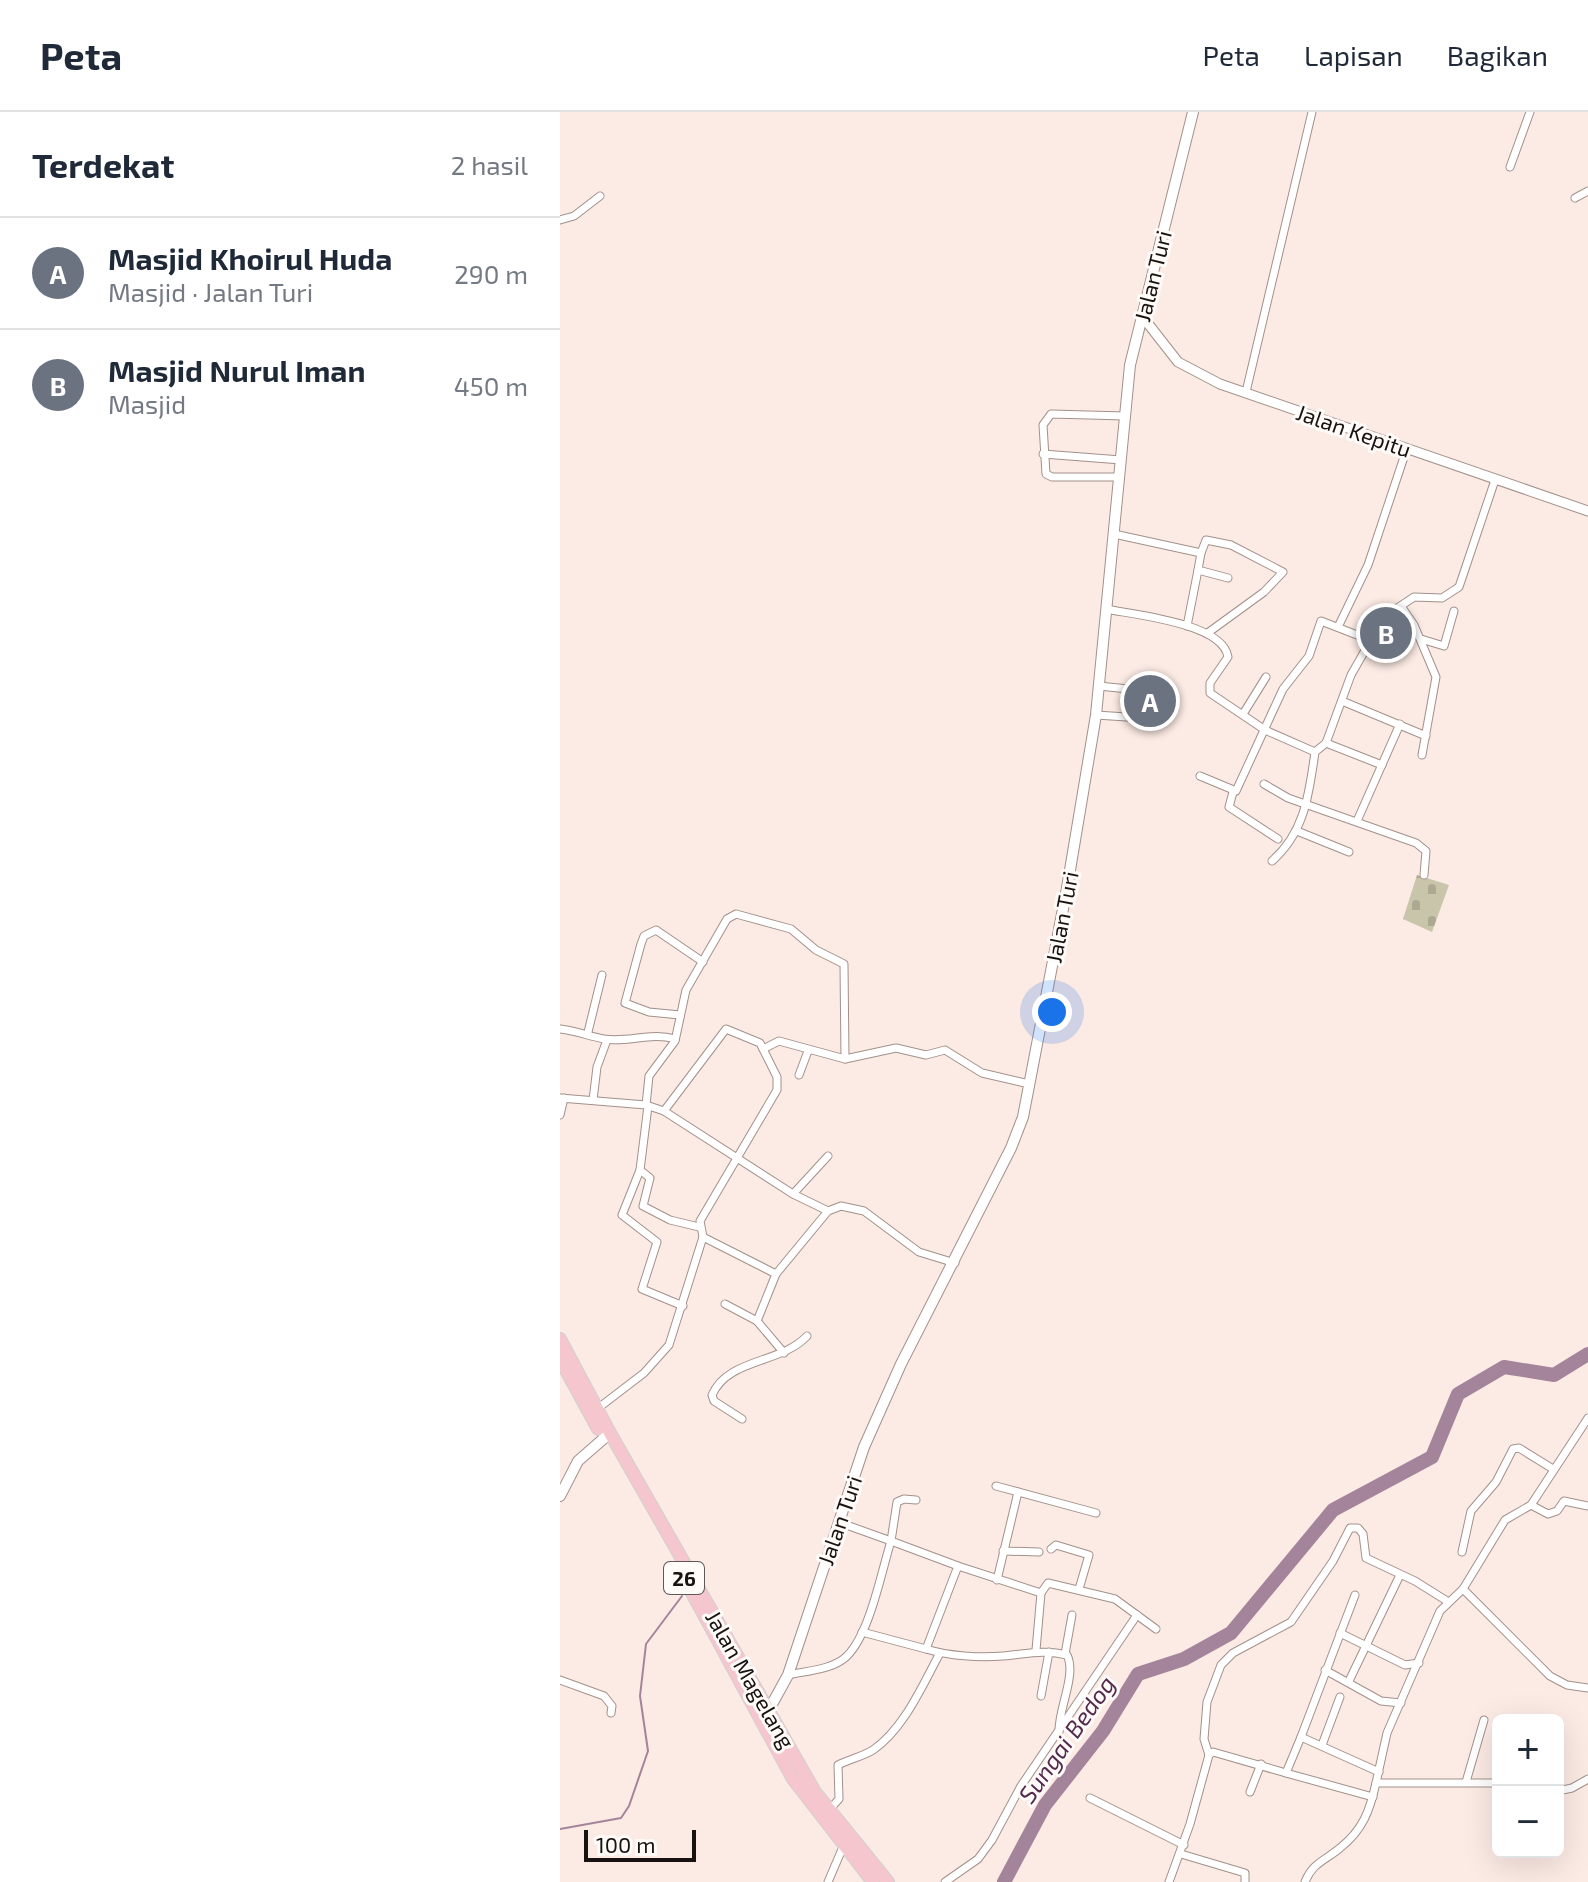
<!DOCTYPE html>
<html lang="id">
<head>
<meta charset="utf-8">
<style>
  :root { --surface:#fff; --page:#f6f6f7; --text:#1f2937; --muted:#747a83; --line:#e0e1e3; --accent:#2563eb }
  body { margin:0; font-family:"Exo 2",sans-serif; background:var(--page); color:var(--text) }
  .controls { position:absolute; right:24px; bottom:24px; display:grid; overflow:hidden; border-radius:12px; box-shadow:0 8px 32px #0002 }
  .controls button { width:72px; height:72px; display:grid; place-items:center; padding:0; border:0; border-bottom:2px solid var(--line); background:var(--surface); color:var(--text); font:40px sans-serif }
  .scale { position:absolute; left:24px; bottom:20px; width:112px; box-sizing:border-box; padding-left:8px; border:4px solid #181210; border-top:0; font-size:22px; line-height:28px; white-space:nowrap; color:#181210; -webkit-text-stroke:6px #fefbf9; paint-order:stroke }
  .you { position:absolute; left:492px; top:900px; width:28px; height:28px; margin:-20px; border:6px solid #fff; border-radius:50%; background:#1a73e8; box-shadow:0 0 0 12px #1a73e833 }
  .badge { display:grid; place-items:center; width:52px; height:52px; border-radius:50%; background:var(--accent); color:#fff; font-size:26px; font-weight:700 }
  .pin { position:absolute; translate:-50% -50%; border:4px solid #fff; box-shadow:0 2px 8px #0006 }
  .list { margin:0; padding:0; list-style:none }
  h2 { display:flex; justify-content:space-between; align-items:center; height:104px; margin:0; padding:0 32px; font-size:34px }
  h2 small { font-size:26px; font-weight:400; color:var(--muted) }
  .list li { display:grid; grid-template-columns:52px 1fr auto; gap:24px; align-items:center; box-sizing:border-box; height:112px; padding:0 32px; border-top:2px solid var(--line) }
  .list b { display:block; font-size:30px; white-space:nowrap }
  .list p { margin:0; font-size:26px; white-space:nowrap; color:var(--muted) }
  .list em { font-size:26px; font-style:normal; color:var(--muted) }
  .map { position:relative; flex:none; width:1028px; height:1770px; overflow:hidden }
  header { display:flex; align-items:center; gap:48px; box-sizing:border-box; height:112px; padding:0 40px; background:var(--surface); border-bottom:2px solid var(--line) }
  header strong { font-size:38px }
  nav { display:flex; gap:44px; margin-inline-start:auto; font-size:28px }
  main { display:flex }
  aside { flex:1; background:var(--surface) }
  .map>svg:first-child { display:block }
</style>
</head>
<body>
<header>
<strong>Peta</strong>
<nav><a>Peta</a><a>Lapisan</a><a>Bagikan</a></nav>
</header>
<main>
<aside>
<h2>Terdekat<small>2 hasil</small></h2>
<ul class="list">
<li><span class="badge" style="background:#6b7280">A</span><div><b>Masjid Khoirul Huda</b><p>Masjid · Jalan Turi</p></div><em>290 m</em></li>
<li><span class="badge" style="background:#6b7280">B</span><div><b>Masjid Nurul Iman</b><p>Masjid</p></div><em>450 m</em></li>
</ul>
</aside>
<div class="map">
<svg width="1028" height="1770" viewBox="0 0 1028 1770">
  <defs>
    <pattern id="cemetery-stones" width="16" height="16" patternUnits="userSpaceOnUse" patternTransform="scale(2)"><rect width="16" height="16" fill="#c9c5ab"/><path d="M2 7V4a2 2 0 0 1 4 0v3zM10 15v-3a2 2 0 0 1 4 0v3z" fill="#aca892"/></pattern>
  </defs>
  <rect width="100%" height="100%" fill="#fceae4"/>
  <polygon fill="url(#cemetery-stones)" points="857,763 889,773 872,820 843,807"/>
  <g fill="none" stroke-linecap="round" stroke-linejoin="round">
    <polyline stroke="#a4849b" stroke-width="2" points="0,1717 61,1706 69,1694 88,1639 80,1584 86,1532 122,1484"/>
    <polyline stroke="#a4849b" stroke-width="14" points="444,1770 485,1693 543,1619 578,1562 624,1547 671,1521 773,1398 872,1345 898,1282 944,1255 994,1263 1028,1242"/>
    <g stroke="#a2918b" stroke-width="9">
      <g id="minor">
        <polyline points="950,55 970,0"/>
        <polyline points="1015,86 1028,79"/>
        <polyline points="0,108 14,104 40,84"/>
        <polyline points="686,280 752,0"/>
        <polyline points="483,342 561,348"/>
        <polyline points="559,365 492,365 486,362 483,313 491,302 565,304"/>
        <polyline points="554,422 641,441 638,458"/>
        <polyline points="641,441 646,428 671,433 723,460 704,480 649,520"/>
        <polyline points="841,494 854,513 876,565 862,643"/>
        <path d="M546 497C575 503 663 511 668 545L650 571V581L705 618 755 640"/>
        <polyline points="627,514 638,458 668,466"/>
        <polyline points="778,515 808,453 847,336"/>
        <polyline points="861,527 884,534 894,499"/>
        <polyline points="539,574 578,578"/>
        <polyline points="782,589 866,624"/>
        <polyline points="683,602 706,565"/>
        <polyline points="536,603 597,607"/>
        <polyline points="766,631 822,653"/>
        <polyline points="640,664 676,679 723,577 749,544 761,509 810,528"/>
        <polyline points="704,672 728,686 856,731 866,739 864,763"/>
        <polyline points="673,680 669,695 718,727"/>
        <polyline points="797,709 840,612"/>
        <polyline points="737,719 789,740"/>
        <path d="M712 749C745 720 749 682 755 640L766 631 791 563 824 505 854 485 882 486 899 475 935 368"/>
        <polyline points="120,903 89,900 65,891 81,832 84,824 96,818 143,850"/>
        <path d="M0 917C16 919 29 924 44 927 67 931 91 920 115 927"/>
        <polyline points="28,920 42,863"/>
        <polyline points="203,937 219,929 285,947 336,936 366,943 385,938 422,961 469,972"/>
        <polyline points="239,963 248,939"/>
        <polyline points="0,986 86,993 104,999 166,917 200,931 217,965 217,978 140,1109 143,1125 109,1233 84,1261 37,1297"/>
        <polyline points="33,988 37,955 47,928"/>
        <polyline points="86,993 89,964 115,929 126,878 167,807 176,802 231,817 256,838 284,852 285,947"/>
        <polyline points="88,994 80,1058 90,1066 83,1094 110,1108 139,1115"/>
        <polyline points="104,999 233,1082 268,1099"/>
        <polyline points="0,1003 4,986"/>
        <polyline points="80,1058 62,1103 97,1130 82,1177 123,1194"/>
        <polyline points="233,1082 268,1044"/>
        <polyline points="143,1125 216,1162 268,1099 281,1094 304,1099 359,1140 395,1151"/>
        <polyline points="165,1192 197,1209 224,1241"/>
        <polyline points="197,1209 216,1162"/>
        <path d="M182 1307 154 1289 152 1283C168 1246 221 1252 247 1224"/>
        <polyline points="436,1374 536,1401"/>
        <polyline points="971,1393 988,1402 997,1399 1004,1389 1028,1394"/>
        <polyline points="491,1437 496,1433 529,1443 519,1477"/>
        <polyline points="443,1439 479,1440"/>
        <polyline points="902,1440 911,1399 936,1370 953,1337 959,1336 993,1357"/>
        <polyline points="398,1454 481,1481"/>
        <polyline points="437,1468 458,1380"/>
        <polyline points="903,1477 990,1564 1007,1573 1028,1576"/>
        <polyline points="302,1520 366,1537 398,1454 331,1429 337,1390 344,1387 356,1388"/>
        <polyline points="780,1521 845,1553 859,1551"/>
        <path d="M366 1537C389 1544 419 1546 443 1544 466 1542 485 1537 507 1543 517 1563 498 1597 499 1620"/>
        <polyline points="476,1538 481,1481 488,1471 555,1487 596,1517"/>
        <polyline points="505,1542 512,1503"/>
        <polyline points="765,1558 821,1589 841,1591"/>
        <path d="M228 1563C245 1559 273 1558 287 1544 310 1521 321 1461 331 1429L278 1410"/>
        <polyline points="0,1568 44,1584 52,1594 51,1601"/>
        <polyline points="789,1569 840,1463"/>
        <polyline points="481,1584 489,1540"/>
        <polyline points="741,1625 795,1483"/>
        <polyline points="762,1633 780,1585"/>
        <polyline points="649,1643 644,1627 647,1590 661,1553 673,1541 731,1510 773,1449 790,1416 798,1416 803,1422 806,1446 855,1469 887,1489"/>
        <polyline points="726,1661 813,1685"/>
        <polyline points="906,1670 924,1608"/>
        <polyline points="816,1671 827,1621 880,1499 903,1477 945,1408 971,1393 1028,1306"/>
        <polyline points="998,1679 1012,1676 1028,1667"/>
        <polyline points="690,1680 701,1652"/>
        <polyline points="530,1686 624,1733"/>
        <path d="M269 1698 279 1687 278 1653C289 1647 302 1645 313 1638 344 1617 363 1572 380 1541"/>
        <polyline points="621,1742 685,1761 685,1770"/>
        <polyline points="268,1770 283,1735"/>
        <polyline points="385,1770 418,1747 432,1728 461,1674 577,1503"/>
        <polyline points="609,1770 630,1712 649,1643 653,1640 726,1661 741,1625 819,1660"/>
        <path d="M745 1770C752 1751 766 1748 780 1736 803 1718 810 1698 816 1671H938"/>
      </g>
    </g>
    <g stroke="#a2918b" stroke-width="11">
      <polyline id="tertiary" points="582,204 618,250 660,272 1028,399"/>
    </g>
    <g stroke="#a2918b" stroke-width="12">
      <g id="secondary">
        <polyline points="0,1384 18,1349 50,1321"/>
        <polyline points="206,1603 228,1563 304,1335 341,1252 451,1036 463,1005 507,776 536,603 570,253 633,0"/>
      </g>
    </g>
    <g stroke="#d1d0cf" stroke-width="14">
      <g id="trunk">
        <polyline points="0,1227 50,1321 255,1680 328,1770"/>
        <polyline points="0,1247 38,1317"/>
        <polyline points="125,1468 233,1667 313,1770"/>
      </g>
    </g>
    <use href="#minor" stroke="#fff" stroke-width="7"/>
    <use href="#tertiary" stroke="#fff" stroke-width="9"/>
    <use href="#secondary" stroke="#fff" stroke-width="10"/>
    <use href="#trunk" stroke="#f6c6ce" stroke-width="12"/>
  </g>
  <g text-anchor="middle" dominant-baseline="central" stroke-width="6" stroke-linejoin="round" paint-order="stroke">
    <rect fill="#fefbf9" stroke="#5d5856" stroke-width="2" x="104" y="1450" width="40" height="32" rx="6"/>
    <g font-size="20" font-weight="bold" fill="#181210">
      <text x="124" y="1466">26</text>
    </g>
    <g font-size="22" fill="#181210" stroke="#fefbf9">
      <text transform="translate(592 164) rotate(-76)">Jalan Turi</text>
      <text transform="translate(794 318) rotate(19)">Jalan Kepitu</text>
      <text transform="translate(501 805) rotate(-79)">Jalan Turi</text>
      <text transform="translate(279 1408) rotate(-71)">Jalan Turi</text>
      <text transform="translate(191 1567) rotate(60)">Jalan Magelang</text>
    </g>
    <g font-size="24" font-style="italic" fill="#55294b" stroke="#fefbf9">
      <text transform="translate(506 1627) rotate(-55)">Sungai Bedog</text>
    </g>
  </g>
</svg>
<div class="controls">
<button>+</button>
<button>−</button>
</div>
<div class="scale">100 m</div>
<div class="you"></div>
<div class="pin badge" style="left:590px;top:589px;background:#6b7280">A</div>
<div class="pin badge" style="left:826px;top:521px;background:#6b7280">B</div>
</div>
</main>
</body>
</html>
